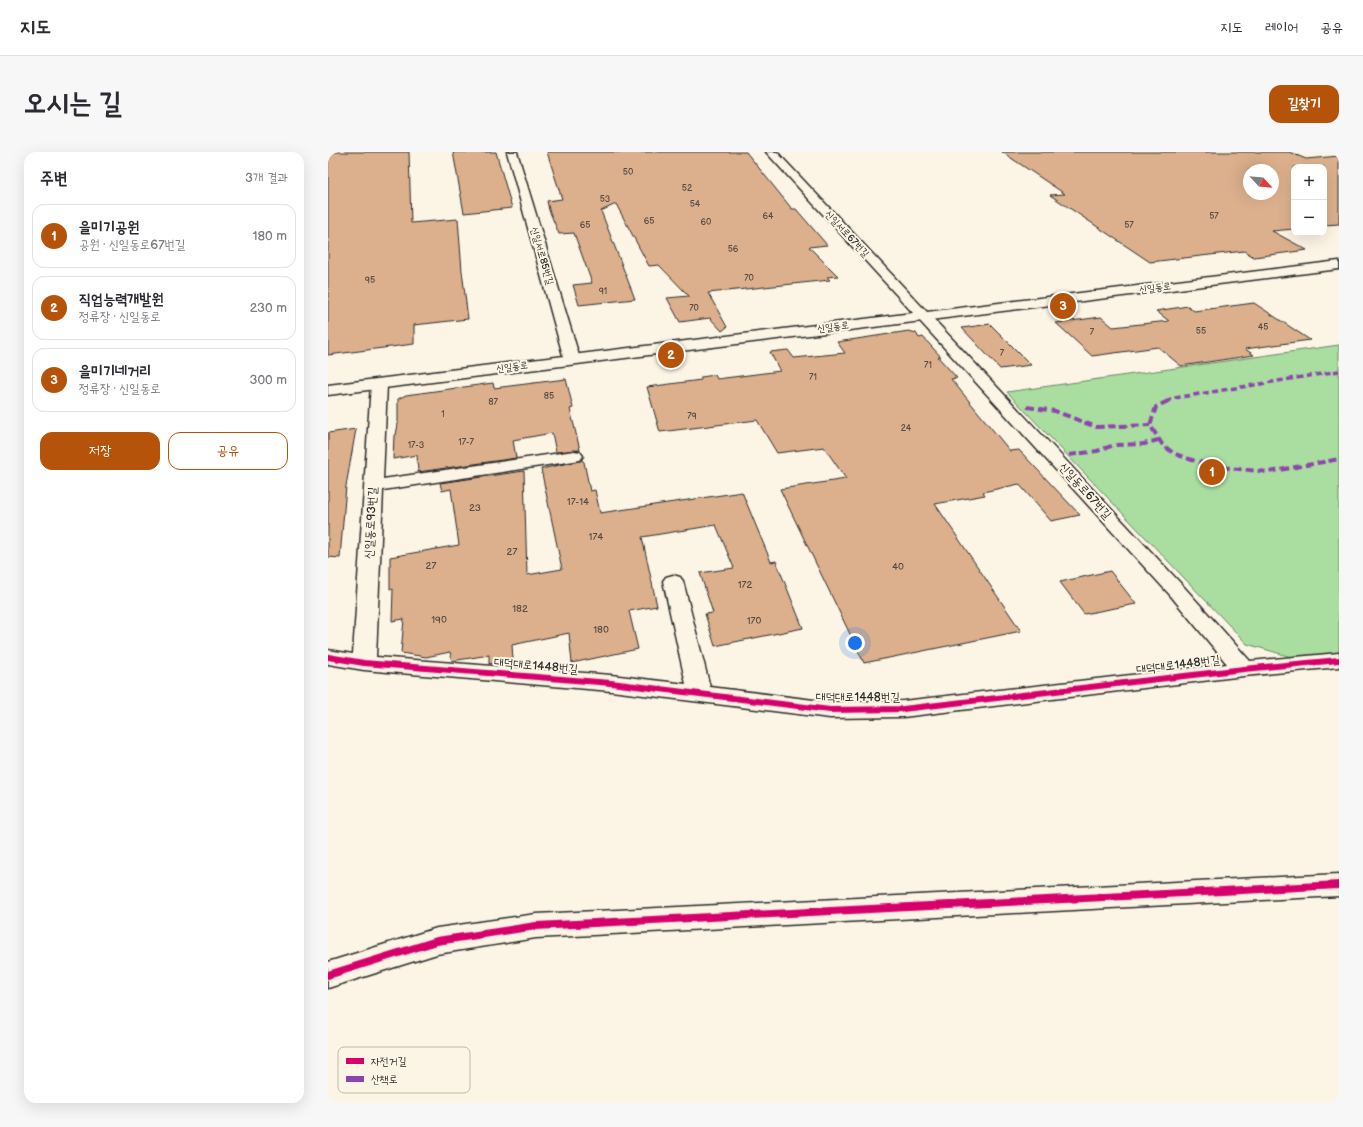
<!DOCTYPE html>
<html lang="ko">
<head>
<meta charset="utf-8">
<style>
  :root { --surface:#fff; --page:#f7f7f7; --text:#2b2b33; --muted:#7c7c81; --line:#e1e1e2; --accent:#b45309 }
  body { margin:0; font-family:"Balsamiq Sans","Poor Story",sans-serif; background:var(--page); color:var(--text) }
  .controls { position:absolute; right:12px; top:12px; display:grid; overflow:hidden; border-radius:8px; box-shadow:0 4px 16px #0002 }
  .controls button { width:36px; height:36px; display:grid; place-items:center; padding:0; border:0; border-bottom:1px solid var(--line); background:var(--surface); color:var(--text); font:20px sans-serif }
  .compass { position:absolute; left:915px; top:12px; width:36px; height:36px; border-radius:50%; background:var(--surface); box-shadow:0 4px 16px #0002; rotate:116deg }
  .you { position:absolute; left:527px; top:491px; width:14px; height:14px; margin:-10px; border:3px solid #fff; border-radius:50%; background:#1a73e8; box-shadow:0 0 0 6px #1a73e833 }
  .badge { display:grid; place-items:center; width:26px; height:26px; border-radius:50%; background:var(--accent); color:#fff; font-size:13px; font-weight:700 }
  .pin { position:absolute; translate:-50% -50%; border:2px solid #fff; box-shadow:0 1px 4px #0006 }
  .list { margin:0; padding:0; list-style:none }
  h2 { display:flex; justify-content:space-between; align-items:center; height:52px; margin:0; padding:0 16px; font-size:17px }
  h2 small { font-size:13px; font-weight:400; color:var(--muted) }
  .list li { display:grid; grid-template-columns:26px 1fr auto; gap:12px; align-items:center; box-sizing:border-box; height:64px; margin:0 8px 8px; padding:0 8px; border:1px solid var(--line); border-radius:12px }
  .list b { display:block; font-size:15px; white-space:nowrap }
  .list p { margin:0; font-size:13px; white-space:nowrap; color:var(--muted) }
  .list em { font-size:13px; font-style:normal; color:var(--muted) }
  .actions { display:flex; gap:8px; padding:12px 16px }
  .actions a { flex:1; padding:9px 0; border:1px solid var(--accent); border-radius:12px; text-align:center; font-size:14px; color:var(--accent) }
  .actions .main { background:var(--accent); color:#fff }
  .map { position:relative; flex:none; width:1011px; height:951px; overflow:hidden; border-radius:12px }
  header { display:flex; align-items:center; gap:24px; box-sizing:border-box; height:56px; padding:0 20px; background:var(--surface); border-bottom:1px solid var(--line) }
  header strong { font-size:19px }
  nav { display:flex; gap:22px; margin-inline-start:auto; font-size:14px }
  .intro { display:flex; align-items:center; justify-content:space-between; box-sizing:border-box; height:96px; padding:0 24px }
  h1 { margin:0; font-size:28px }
  .button { padding:10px 18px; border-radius:12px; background:var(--accent); color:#fff; font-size:14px; font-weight:700 }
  main { display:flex; gap:24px; padding:0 24px }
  aside { flex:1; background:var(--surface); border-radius:12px; box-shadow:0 4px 16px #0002 }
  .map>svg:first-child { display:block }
</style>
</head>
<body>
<header>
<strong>지도</strong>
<nav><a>지도</a><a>레이어</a><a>공유</a></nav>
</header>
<div class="intro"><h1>오시는 길</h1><a class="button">길찾기</a></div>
<main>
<aside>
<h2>주변<small>3개 결과</small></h2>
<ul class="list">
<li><span class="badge">1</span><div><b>을미기공원</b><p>공원 · 신일동로67번길</p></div><em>180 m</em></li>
<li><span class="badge">2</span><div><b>직업능력개발원</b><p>정류장 · 신일동로</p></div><em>230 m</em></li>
<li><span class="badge">3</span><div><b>을미기네거리</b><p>정류장 · 신일동로</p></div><em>300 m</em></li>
</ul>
<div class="actions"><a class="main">저장</a><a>공유</a></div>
</aside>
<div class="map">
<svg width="1011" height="951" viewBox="0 0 1011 951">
  <rect width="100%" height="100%" fill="#fcf5e5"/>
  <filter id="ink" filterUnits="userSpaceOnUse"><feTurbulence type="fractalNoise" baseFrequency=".025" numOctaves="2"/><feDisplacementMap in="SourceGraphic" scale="8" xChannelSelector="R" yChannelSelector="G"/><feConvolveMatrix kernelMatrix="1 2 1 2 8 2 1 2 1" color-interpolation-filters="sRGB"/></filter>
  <g filter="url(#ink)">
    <polygon fill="#a9dea0" stroke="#6a8466" points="1011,193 1011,504 977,509 919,492 679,240"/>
    <g fill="#dcb08d" stroke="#2b2b2b" fill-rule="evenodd">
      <polygon points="0,0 81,0 83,71 130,67 134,119 140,167 86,173 86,192 0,203"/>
      <polygon points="125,0 168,0 184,56 136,61"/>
      <polygon points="219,0 418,0 464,57 468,57 499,93 481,95 510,124 499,125 502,128 380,141 399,175 394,179 382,166 352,170 339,146 361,144 331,113 321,114 288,52 273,59 307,147 251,153 245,133 264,131 246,81 231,82 221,58 219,49 234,47"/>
      <path d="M674 0H961L978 7 1011 4V72L996 73V15H966V77L944 79 979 98 926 105 916 99 822 110 722 43 737 42ZM921 18H945V42H921Z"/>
      <polygon points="926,151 982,188 917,197 926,203 853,214 830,195 764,204 728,171 773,165 785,175 841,169 828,159 860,154 866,159"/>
      <polygon points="662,172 703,213 672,217 634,176"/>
      <polygon points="581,179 588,181 591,186 595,185 613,205 610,205 629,226 623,227 682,299 691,298 752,363 723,369 691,332 655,340 657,343 607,352 693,479 536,511 452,337 518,327 496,295 449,301 429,268 332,280 319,235 373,228 373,225 387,223 389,227 452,219 442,200 460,198 466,206 517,201 509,190"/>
      <polygon points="238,227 245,256 242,257 252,298 228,300 224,281 185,288 188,306 90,320 89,303 65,307 66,283 68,283 70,272 70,247 78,243 165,231 166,236"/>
      <polygon points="28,277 18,334 12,406 0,405 0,281"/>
      <polygon points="254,308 256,310 262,339 267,338 272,361 414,340 443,410 448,409 475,476 387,494 377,462 385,461 372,421 406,416 388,373 314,385 329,454 301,459 310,497 244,511 241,481 184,493 185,507 161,512 161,503 124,509 122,500 98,505 73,501 76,467 64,469 65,437 62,437 62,405 131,393 123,337 114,339 112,331 196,319 199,423 234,417 213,317"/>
      <polygon points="782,419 808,452 756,462 732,430"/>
    </g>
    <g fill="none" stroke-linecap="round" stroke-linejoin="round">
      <g stroke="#2b2b2b" stroke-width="3">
        <g id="minor">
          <polygon points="179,0 189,0 252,207 249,210 239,210 236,207"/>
          <polygon points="595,160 600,161 856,435 922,509 1011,501 1011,515 916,524 575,565 502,566 283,539 36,518 0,512 0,498 25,502 43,232 45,229 57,229 59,232 55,327 246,299 252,300 255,304 252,308 246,309 55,338 48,505 283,523 358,532 335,429 338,425 345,423 352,425 355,429 382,535 502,550 575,549 899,512 842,443 590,167 588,164 590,161"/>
          <polygon points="1011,722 1011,744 208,786 109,802 0,836 0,810 109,776 208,762"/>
        </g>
      </g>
      <g stroke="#2b2b2b" stroke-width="3">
        <polygon id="major" points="438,0 449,0 599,160 1011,109 1011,117 0,243 0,233 585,161"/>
      </g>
      <use href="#minor" fill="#fcf5e5" fill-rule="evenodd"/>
      <use href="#major" fill="#fcf5e5" fill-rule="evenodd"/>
      <polyline stroke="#8e44ad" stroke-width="3.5" stroke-dasharray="6 3.5" stroke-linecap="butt" points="838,250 847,246 1011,219"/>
      <g stroke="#8e44ad" stroke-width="4" stroke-dasharray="8 4" stroke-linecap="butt">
        <polyline points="840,249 828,255 822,273 834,292 845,301 864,308 892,315 941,320 1011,307"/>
        <polyline points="699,255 727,259 768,275 822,273"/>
        <polyline points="741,303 769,299 786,293 816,292 830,288"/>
      </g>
      <g stroke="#fcf5e5" stroke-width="9">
        <polyline id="cycleway-far1" points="0,505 36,511 283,531 502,558 575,557 916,517 1011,508"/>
      </g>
      <g stroke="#fcf5e5" stroke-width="10">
        <polyline id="cycleway" points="0,823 109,789 208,774 1011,733"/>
      </g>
      <use href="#cycleway-far1" stroke="#d6006c" stroke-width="6"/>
      <use href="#cycleway" stroke="#d6006c" stroke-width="8"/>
    </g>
  </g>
  <g text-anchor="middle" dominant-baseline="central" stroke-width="4" stroke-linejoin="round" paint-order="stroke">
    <g font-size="9" fill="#574c44">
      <text x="300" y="20">50</text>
      <text x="359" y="36">52</text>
      <text x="277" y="47">53</text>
      <text x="367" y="52">54</text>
      <text x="440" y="64">64</text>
      <text x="886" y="64">57</text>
      <text x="321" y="69">65</text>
      <text x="378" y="70">60</text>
      <text x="257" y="73">65</text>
      <text x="801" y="73">57</text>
      <text x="405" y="97">56</text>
      <text x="421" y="126">70</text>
      <text x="42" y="128">95</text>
      <text x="275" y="139">91</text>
      <text x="366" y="156">70</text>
      <text x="935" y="175">45</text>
      <text x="873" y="179">55</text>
      <text x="764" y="180">7</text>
      <text x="674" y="201">7</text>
      <text x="600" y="213">71</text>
      <text x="485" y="225">71</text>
      <text x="221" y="244">85</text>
      <text x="165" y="250">87</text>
      <text x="115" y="262">1</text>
      <text x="364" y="264">79</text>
      <text x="578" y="276">24</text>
      <text x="138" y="290">17-7</text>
      <text x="88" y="293">17-3</text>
    </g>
    <g font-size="10" fill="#2b2b2b" stroke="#fcf5e5">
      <text transform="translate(519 82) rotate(47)">신일서로67번길</text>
      <text transform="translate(214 104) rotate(74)">신일서로85번길</text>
      <text transform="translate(827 136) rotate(-7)">신일동로</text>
      <text transform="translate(505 175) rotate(-7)">신일동로</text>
      <text transform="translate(184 215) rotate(-7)">신일동로</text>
    </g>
    <g font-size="10" fill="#574c44">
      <text x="250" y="350">17-14</text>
      <text x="147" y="356">23</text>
      <text x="268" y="385">174</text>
      <text x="184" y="400">27</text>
      <text x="103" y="414">27</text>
      <text x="570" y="415">40</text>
      <text x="417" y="433">172</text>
      <text x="192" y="457">182</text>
      <text x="111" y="468">190</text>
      <text x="426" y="469">170</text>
      <text x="273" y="478">180</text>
    </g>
    <g font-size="12" fill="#2b2b2b" stroke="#fcf5e5">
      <text transform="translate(757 339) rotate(48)">신일동로67번길</text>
      <text transform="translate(43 371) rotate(-87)">신일동로93번길</text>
      <text transform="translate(850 513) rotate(-7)">대덕대로1448번길</text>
      <text transform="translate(208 514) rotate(5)">대덕대로1448번길</text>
      <text x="530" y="545">대덕대로1448번길</text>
    </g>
  </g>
  <rect x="10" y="895" width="132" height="46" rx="6" fill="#fcf5e5" stroke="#bdb8ad" stroke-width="1"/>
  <rect x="18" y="906" width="18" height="6" fill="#d6006c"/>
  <rect x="18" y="924" width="18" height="6" fill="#8e44ad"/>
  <g font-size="11" fill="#2b2b2b">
    <text x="43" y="913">자전거길</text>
    <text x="43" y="931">산책로</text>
  </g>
</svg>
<div class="controls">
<button>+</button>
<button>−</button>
</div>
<svg class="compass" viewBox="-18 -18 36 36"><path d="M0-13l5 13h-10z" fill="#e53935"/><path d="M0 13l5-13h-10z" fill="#7c7c81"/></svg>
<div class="you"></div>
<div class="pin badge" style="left:884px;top:320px">1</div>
<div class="pin badge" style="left:343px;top:203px">2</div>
<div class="pin badge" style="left:735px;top:154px">3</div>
</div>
</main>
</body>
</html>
